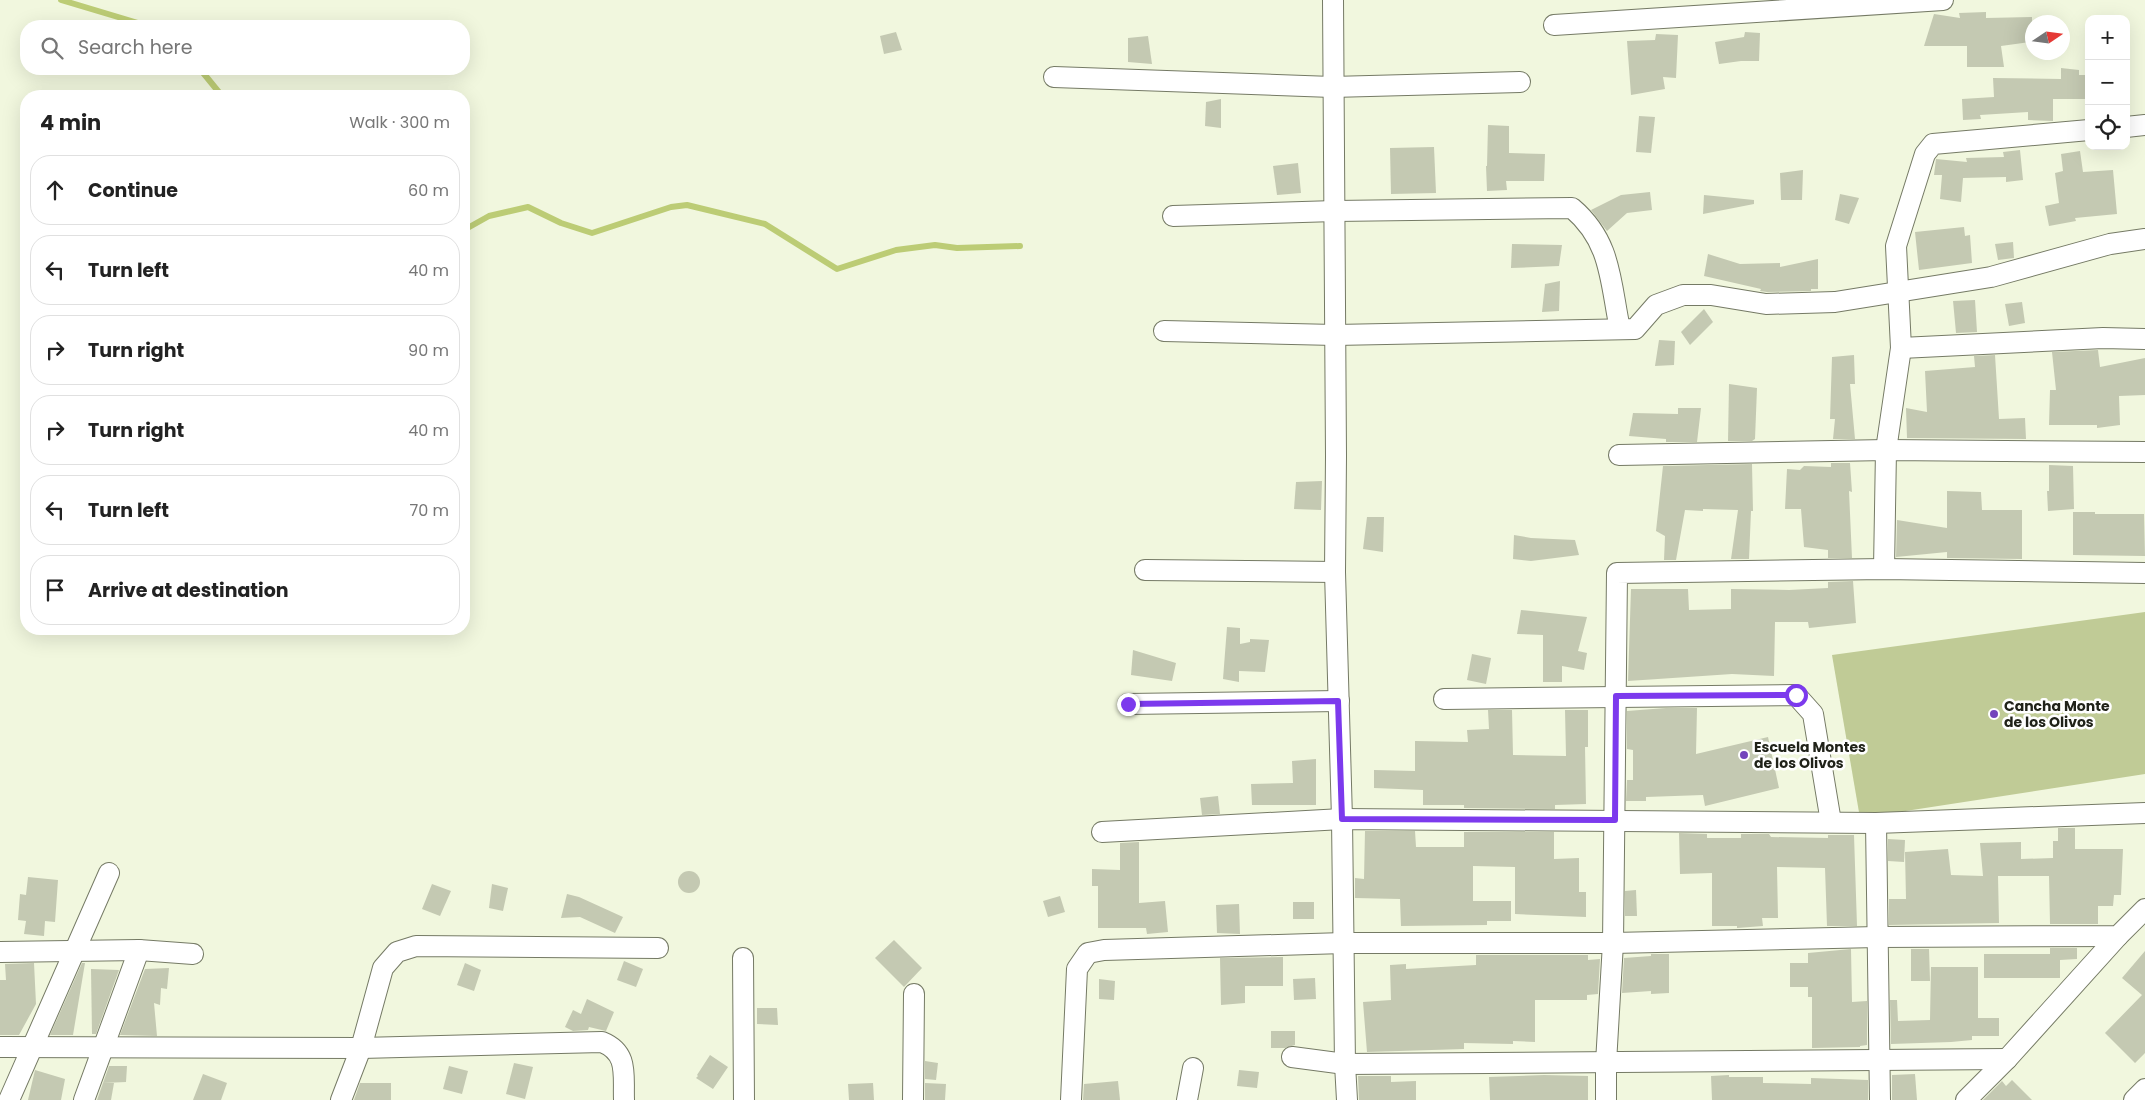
<!DOCTYPE html>
<html lang="en">
<head>
<meta charset="utf-8">
<style>
  :root { --surface:#fff; --page:#f2f2f2; --text:#222; --muted:#767676; --line:#e0e0e0 }
  body { margin:0; font-family:Poppins,sans-serif; background:var(--page); color:var(--text) }
  .controls { position:absolute; right:15px; top:15px; display:grid; overflow:hidden; border-radius:10px; box-shadow:0 5px 20px #0002 }
  .controls button { width:45px; height:45px; display:grid; place-items:center; padding:0; border:0; border-bottom:1px solid var(--line); background:var(--surface); color:var(--text); font:25px sans-serif }
  .compass { position:absolute; left:2025px; top:15px; width:45px; height:45px; border-radius:50%; background:var(--surface); box-shadow:0 5px 20px #0002; rotate:77deg }
  .stop { position:absolute; width:15px; height:15px; margin:-11px; border:4px solid #7c3aed; border-radius:50%; background:#fff }
  .stop.end { background:#7c3aed; border-color:#fff; box-shadow:0 1px 5px #0008 }
  .list { margin:0; padding:0; list-style:none }
  h2 { display:flex; justify-content:space-between; align-items:center; height:65px; margin:0; padding:0 20px; font-size:21px }
  h2 small { font-size:16px; font-weight:400; color:var(--muted) }
  .list li { display:grid; grid-template-columns:32px 1fr auto; gap:15px; align-items:center; box-sizing:border-box; height:70px; margin:0 10px 10px; padding:0 10px; border:1px solid var(--line); border-radius:20px }
  .list b { display:block; font-size:19px; white-space:nowrap }
  .list em { font-size:16px; font-style:normal; color:var(--muted) }
  .icon { flex:none; width:28px; height:28px; fill:none; stroke:currentColor; stroke-width:2; stroke-linecap:round; stroke-linejoin:round }
  .map { position:relative; flex:none; width:2145px; height:1100px; overflow:hidden }
  .search { position:absolute; background:var(--surface); box-shadow:0 5px 20px #0002; left:20px; top:20px; width:450px; height:55px; display:flex; align-items:center; gap:12px; box-sizing:border-box; padding:0 18px; border-radius:20px; color:var(--muted); font-size:19px }
  .panel { position:absolute; background:var(--surface); box-shadow:0 5px 20px #0002; left:20px; top:90px; width:450px; height:545px; border-radius:20px }
  .map>svg:first-child { display:block }
</style>
</head>
<body>
<div class="map">
<svg width="2145" height="1100" viewBox="0 0 2145 1100">
  <rect width="100%" height="100%" fill="#f1f7de"/>
  <polygon fill="#c0cb96" points="2145,612 2145,774 1860,818 1832,655"/>
  <g fill="none" stroke-linecap="round" stroke-linejoin="round">
    <g stroke="#bccc75" stroke-width="6">
      <polyline points="61,0 148,26"/>
      <polyline points="200,69 222,96"/>
      <polyline points="464,230 489,216 528,207 561,223 592,233 671,207 687,205 765,224 837,269 896,250 935,245 957,248 1020,246"/>
    </g>
  </g>
  <g fill="#c4c9b2">
    <polygon points="1986,12 1986,18 2032,17 2032,32 2029,33 2030,42 2001,46 2004,67 1967,67 1967,46 1924,46 1934,14 1960,18 1959,13"/>
    <polygon points="896,32 902,50 884,54 880,36"/>
    <polygon points="1745,32 1760,33 1759,61 1741,61 1719,64 1715,42 1744,37"/>
    <polygon points="1656,34 1678,35 1676,78 1663,77 1665,89 1631,95 1627,41 1655,40"/>
    <polygon points="1148,36 1152,64 1128,62 1128,38"/>
    <polygon points="2061,68 2079,70 2079,75 2089,75 2089,99 2053,99 2053,121 2028,120 2028,112 1980,115 1981,119 1963,120 1962,99 1994,97 1993,78 2061,79"/>
    <polygon points="1221,99 1221,128 1205,126 1206,102"/>
    <polygon points="1639,116 1655,117 1651,153 1636,152"/>
    <polygon points="1488,125 1509,126 1509,153 1545,154 1544,181 1506,181 1507,190 1487,191 1486,166 1487,166"/>
    <polygon points="1434,147 1436,193 1391,194 1390,148"/>
    <polygon points="2020,150 2023,180 2006,182 2006,177 1963,178 1961,202 1940,199 1942,175 1934,175 1936,159 1967,162 1966,158 2004,157 2003,152"/>
    <polygon points="2080,151 2083,172 2113,170 2117,214 2075,218 2076,221 2049,226 2045,206 2059,203 2055,173 2063,171 2061,154"/>
    <polygon points="1298,163 1301,193 1277,195 1273,166"/>
    <polygon points="1803,170 1802,200 1781,200 1780,173"/>
    <polygon points="1650,192 1652,210 1627,213 1607,231 1591,210 1621,195"/>
    <polygon points="1840,194 1859,198 1849,224 1835,220"/>
    <polygon points="1704,195 1754,200 1754,204 1703,214"/>
    <polygon points="1964,227 1965,236 1970,235 1972,263 1919,270 1915,232"/>
    <polygon points="2013,242 2014,258 1998,260 1995,244"/>
    <polygon points="1512,244 1562,245 1559,266 1511,268"/>
    <polygon points="1708,254 1740,264 1780,263 1780,267 1818,259 1818,289 1811,289 1811,291 1767,292 1760,291 1761,289 1704,276"/>
    <polygon points="1560,281 1559,311 1542,312 1545,284"/>
    <polygon points="1975,300 1977,332 1956,333 1953,301"/>
    <polygon points="2022,302 2025,323 2009,326 2005,304"/>
    <polygon points="1704,309 1713,322 1690,345 1681,332"/>
    <polygon points="1659,340 1675,341 1674,365 1655,366"/>
    <polygon points="2098,350 2100,367 2145,358 2145,395 2119,396 2120,425 2097,428 2097,425 2049,425 2050,390 2056,390 2052,352"/>
    <polygon points="1854,355 1855,384 1850,384 1855,439 1833,439 1835,419 1830,419 1832,357"/>
    <polygon points="1995,355 1999,419 2025,418 2026,439 1907,438 1906,408 1927,412 1925,371 1975,367 1974,356"/>
    <polygon points="1729,384 1757,388 1755,439 1752,441 1728,441"/>
    <polygon points="1678,408 1701,408 1697,442 1666,442 1666,439 1629,436 1633,413 1678,414"/>
    <polygon points="1831,463 1850,463 1852,492 1849,491 1852,558 1828,558 1828,550 1804,547 1801,509 1785,509 1787,469 1800,470 1804,466 1831,467"/>
    <polygon points="1752,464 1753,511 1751,511 1749,559 1731,559 1738,510 1703,509 1703,511 1685,510 1676,560 1664,560 1665,536 1656,531 1663,466"/>
    <polygon points="2049,465 2073,466 2074,509 2048,511 2047,491 2049,491"/>
    <polygon points="1322,481 1321,510 1294,509 1296,482"/>
    <polygon points="1947,491 1981,492 1982,510 2022,510 2022,559 1947,558 1947,552 1896,557 1897,520 1947,528"/>
    <polygon points="2073,512 2095,512 2095,514 2144,514 2145,556 2073,555"/>
    <polygon points="1367,517 1384,517 1383,552 1363,549"/>
    <polygon points="1514,535 1531,538 1575,540 1579,555 1531,561 1513,559"/>
    <polygon points="1853,581 1856,623 1809,628 1808,622 1775,622 1774,676 1732,674 1628,681 1631,589 1688,589 1689,610 1731,609 1731,589 1789,590 1828,588 1828,582"/>
    <polygon points="1521,610 1587,617 1578,651 1587,653 1584,670 1562,666 1562,682 1543,682 1543,635 1517,634"/>
    <polygon points="1227,627 1240,628 1240,644 1250,642 1250,639 1269,640 1265,672 1239,671 1239,682 1223,679"/>
    <polygon points="1133,650 1176,663 1172,681 1131,675"/>
    <polygon points="1472,654 1491,658 1486,684 1467,680"/>
    <polygon points="1666,708 1697,708 1696,754 1768,737 1779,788 1705,806 1703,795 1646,797 1646,801 1626,801 1627,780 1633,780 1633,750 1627,749 1627,711"/>
    <polygon points="1488,710 1512,710 1513,755 1566,756 1565,710 1588,710 1588,747 1585,747 1586,804 1555,805 1555,809 1464,808 1464,805 1423,805 1423,790 1374,788 1374,770 1415,771 1415,741 1468,742 1467,730 1489,729"/>
    <polygon points="1316,759 1316,805 1252,805 1251,784 1293,783 1292,761"/>
    <polygon points="1218,796 1220,814 1202,815 1200,798"/>
    <polygon points="2058,828 2075,828 2075,849 2123,849 2121,895 2114,895 2113,906 2098,906 2098,924 2050,924 2049,876 1998,876 1999,923 1889,925 1889,899 1906,899 1905,852 1948,849 1951,875 1983,876 1980,843 2021,842 2021,859 2053,858 2053,841 2058,841"/>
    <polygon points="1365,831 1415,831 1416,847 1464,847 1464,832 1554,832 1554,859 1579,858 1579,892 1586,892 1586,917 1515,914 1515,867 1473,866 1473,901 1511,901 1511,921 1487,921 1487,925 1401,926 1400,899 1355,898 1355,878 1364,879"/>
    <polygon points="1679,833 1707,834 1707,838 1741,838 1741,834 1769,834 1771,837 1828,838 1828,835 1854,835 1857,926 1827,926 1825,868 1777,867 1778,918 1762,918 1763,926 1737,928 1737,926 1712,926 1712,873 1680,874"/>
    <polygon points="1888,839 1905,840 1904,862 1888,861"/>
    <polygon points="1139,842 1139,903 1165,901 1168,932 1147,934 1146,928 1098,928 1098,886 1092,886 1092,869 1120,870 1120,843"/>
    <circle cx="689" cy="882" r="11"/>
    <polygon points="28,877 58,880 55,922 45,921 44,936 24,934 26,921 18,920 20,894 26,895"/>
    <polygon points="432,884 451,891 440,916 422,909"/>
    <polygon points="492,884 508,888 503,911 489,908"/>
    <polygon points="1636,890 1637,916 1625,916 1625,891"/>
    <polygon points="567,894 579,897 623,917 615,933 580,917 561,918"/>
    <polygon points="1060,896 1065,912 1048,917 1043,901"/>
    <rect x="1293" y="902" width="21" height="17"/>
    <polygon points="1239,904 1240,934 1217,933 1216,905"/>
    <polygon points="894,940 922,968 904,987 875,958"/>
    <polygon points="2050,948 2077,948 2077,959 2060,960 2060,978 1984,978 1984,954 2050,954"/>
    <polygon points="1851,949 1852,1002 1867,1001 1867,1045 1860,1046 1860,1047 1812,1048 1812,997 1808,997 1808,987 1790,987 1790,963 1808,963 1808,953"/>
    <polygon points="1911,949 1929,949 1930,981 1911,981"/>
    <polygon points="2145,951 2145,1053 2135,1063 2105,1033 2142,995 2122,978"/>
    <polygon points="1651,954 1669,954 1669,993 1651,994 1651,991 1622,993 1624,958 1651,956"/>
    <polygon points="1476,955 1588,955 1588,960 1600,959 1598,994 1587,995 1587,1000 1535,1000 1535,1042 1513,1041 1513,1044 1464,1043 1464,1049 1367,1052 1363,1002 1391,1000 1390,965 1406,964 1406,969 1476,965"/>
    <polygon points="1283,957 1283,986 1245,986 1245,1003 1221,1005 1220,958"/>
    <polygon points="624,961 643,969 636,987 617,980"/>
    <polygon points="34,963 36,1004 19,1035 0,1035 0,980 6,980 5,964"/>
    <polygon points="82,963 85,963 73,1035 50,1035"/>
    <polygon points="465,963 481,970 474,991 457,985"/>
    <polygon points="1931,967 1978,967 1978,1018 1999,1018 1999,1036 1972,1036 1972,1040 1951,1042 1891,1044 1890,1000 1897,1000 1898,1021 1930,1020"/>
    <polygon points="169,968 167,989 161,988 160,1005 154,1003 157,1036 120,1035 145,969"/>
    <polygon points="91,969 119,970 96,1034 92,1034"/>
    <polygon points="1315,978 1316,999 1294,1000 1293,979"/>
    <polygon points="1099,979 1115,981 1114,1000 1099,999"/>
    <polygon points="587,999 614,1012 606,1031 589,1027 588,1030 573,1031 565,1027 573,1010 581,1014"/>
    <polygon points="757,1008 777,1008 778,1025 757,1024"/>
    <polygon points="1271,1031 1295,1031 1295,1045 1285,1048 1271,1048"/>
    <polygon points="710,1055 728,1067 713,1089 696,1078 698,1076 697,1075"/>
    <polygon points="925,1061 938,1063 936,1080 925,1079"/>
    <polygon points="514,1063 533,1067 525,1099 506,1094"/>
    <polygon points="109,1066 127,1066 126,1082 103,1083"/>
    <polygon points="449,1066 468,1071 462,1094 443,1089"/>
    <polygon points="35,1070 65,1079 61,1100 28,1100"/>
    <polygon points="1239,1070 1259,1072 1257,1088 1237,1086"/>
    <polygon points="203,1074 227,1083 221,1100 193,1100"/>
    <polygon points="1915,1074 1917,1100 1892,1100 1892,1075"/>
    <polygon points="1544,1075 1588,1076 1588,1100 1490,1100 1489,1077"/>
    <polygon points="1729,1075 1729,1077 1763,1077 1763,1083 1811,1084 1811,1078 1868,1080 1868,1100 1712,1100 1711,1076"/>
    <polygon points="1358,1076 1391,1076 1391,1082 1416,1081 1416,1100 1359,1100"/>
    <polygon points="2012,1080 2032,1100 1983,1100 2002,1081 2006,1086"/>
    <polygon points="1118,1081 1120,1100 1083,1100 1084,1084"/>
    <polygon points="103,1083 114,1083 111,1100 97,1100"/>
    <polygon points="360,1083 391,1083 391,1100 354,1100"/>
    <polygon points="873,1083 874,1100 849,1100 848,1084"/>
    <polygon points="925,1083 946,1084 945,1100 925,1100"/>
  </g>
  <g fill="none" stroke-linecap="round" stroke-linejoin="round">
    <g stroke="#757a65" stroke-width="22">
      <g id="street">
        <polyline points="1333,0 1336,456 1335,572 1342,819 1345,1064 1347,1100"/>
        <polyline points="1554,25 1943,0"/>
        <polyline points="1054,77 1332,87 1520,82"/>
        <polyline points="2126,127 2145,125"/>
        <path d="M1173 216 1335 211 1572 208C1612 242 1610 282 1620 329"/>
        <polyline points="1164,331 1335,335 1635,329 1656,305 1683,295 1711,295 1766,304 1835,302 1991,277 2110,244 2145,239"/>
        <polyline points="1901,348 2103,338 2145,339"/>
        <polyline points="1619,455 1886,450 2145,452"/>
        <polyline points="1884,569 1886,450 1901,348 1896,246 1925,154 1933,144 2089,130"/>
        <polyline points="1145,570 1335,572"/>
        <polyline points="1444,699 1796,695 1813,714 1831,822"/>
        <polyline points="1128,704 1339,701"/>
        <polyline points="1876,823 1880,1100"/>
        <polyline points="1102,832 1342,819 1876,823 2145,813"/>
        <polyline points="0,952 139,950 193,954"/>
        <polyline points="743,958 744,1100"/>
        <path d="M0 1047 361 1048 602 1042C629 1053 623 1075 624 1100"/>
        <polyline points="1292,1057 1345,1064 2007,1059"/>
        <polyline points="9,1100 109,873"/>
        <polyline points="84,1100 139,950"/>
        <polyline points="341,1100 361,1048 383,968 397,952 416,946 658,948"/>
        <polyline points="913,1100 914,994"/>
        <polyline points="1071,1100 1077,969 1088,953 1104,950 1344,943 1613,943 1877,937 2118,936 2145,909"/>
        <polyline points="1187,1100 1193,1068"/>
        <polyline points="1606,1100 1606,1063 1613,943 1617,573 1884,569 2145,573"/>
        <polyline points="1966,1100 2007,1059 2118,936"/>
        <polyline points="2134,1100 2145,1089"/>
      </g>
    </g>
    <use href="#street" stroke="#fff" stroke-width="20"/>
  </g>
  <g fill="none" stroke-linecap="round" stroke-linejoin="round">
    <polyline stroke="#7c3aed" stroke-width="6" points="1128,704 1338,701 1342,819 1615,820 1616,696 1796,695"/>
  </g>
  <g fill="#7344bc" stroke="#fff" stroke-width="2">
    <circle cx="1994" cy="714" r="5"/>
    <circle cx="1744" cy="755" r="5"/>
  </g>
  <g text-anchor="middle" dominant-baseline="central" stroke-width="5" stroke-linejoin="round" paint-order="stroke">
    <g font-size="14" font-weight="bold" fill="#202219" stroke="#fff" text-anchor="start">
      <text x="2004" y="706">Cancha Monte<tspan x="2004" dy="16">de los Olivos</tspan></text>
      <text x="1754" y="747">Escuela Montes<tspan x="1754" dy="16">de los Olivos</tspan></text>
    </g>
  </g>
</svg>
<div class="controls">
<button>+</button>
<button>−</button>
<button><svg class="icon" aria-label="locate" viewBox="0 0 24 24"><circle cx="12" cy="12" r="6"/><path d="M12 2v4M12 18v4M2 12h4M18 12h4"/></svg></button>
</div>
<svg class="compass" viewBox="-18 -18 36 36"><path d="M0-13l5 13h-10z" fill="#e53935"/><path d="M0 13l5-13h-10z" fill="#767676"/></svg>
<div class="stop" style="left:1796px;top:695px"></div>
<div class="stop end" style="left:1128px;top:704px"></div>
<div class="search"><svg class="icon" aria-label="search" viewBox="0 0 24 24"><circle cx="10" cy="10" r="6"/><path d="M15 15l6 6"/></svg>Search here</div>
<section class="panel">
<h2>4 min<small>Walk · 300 m</small></h2>
<ul class="list">
<li><svg class="icon" aria-label="ahead" viewBox="0 0 24 24"><path d="M12 20V5M6 11l6-6 6 6"/></svg><div><b>Continue</b></div><em>60 m</em></li>
<li><svg class="icon" aria-label="left" viewBox="0 0 24 24"><path d="M17 20v-9H6M10 6l-5 5 5 5"/></svg><div><b>Turn left</b></div><em>40 m</em></li>
<li><svg class="icon" aria-label="right" viewBox="0 0 24 24"><path d="M7 20v-9h11M14 6l5 5-5 5"/></svg><div><b>Turn right</b></div><em>90 m</em></li>
<li><svg class="icon" aria-label="right" viewBox="0 0 24 24"><path d="M7 20v-9h11M14 6l5 5-5 5"/></svg><div><b>Turn right</b></div><em>40 m</em></li>
<li><svg class="icon" aria-label="left" viewBox="0 0 24 24"><path d="M17 20v-9H6M10 6l-5 5 5 5"/></svg><div><b>Turn left</b></div><em>70 m</em></li>
<li><svg class="icon" aria-label="arrive" viewBox="0 0 24 24"><path d="M6 21V4h12l-3 4 3 4H6"/></svg><div><b>Arrive at destination</b></div></li>
</ul>
</section>
</div>
</body>
</html>
